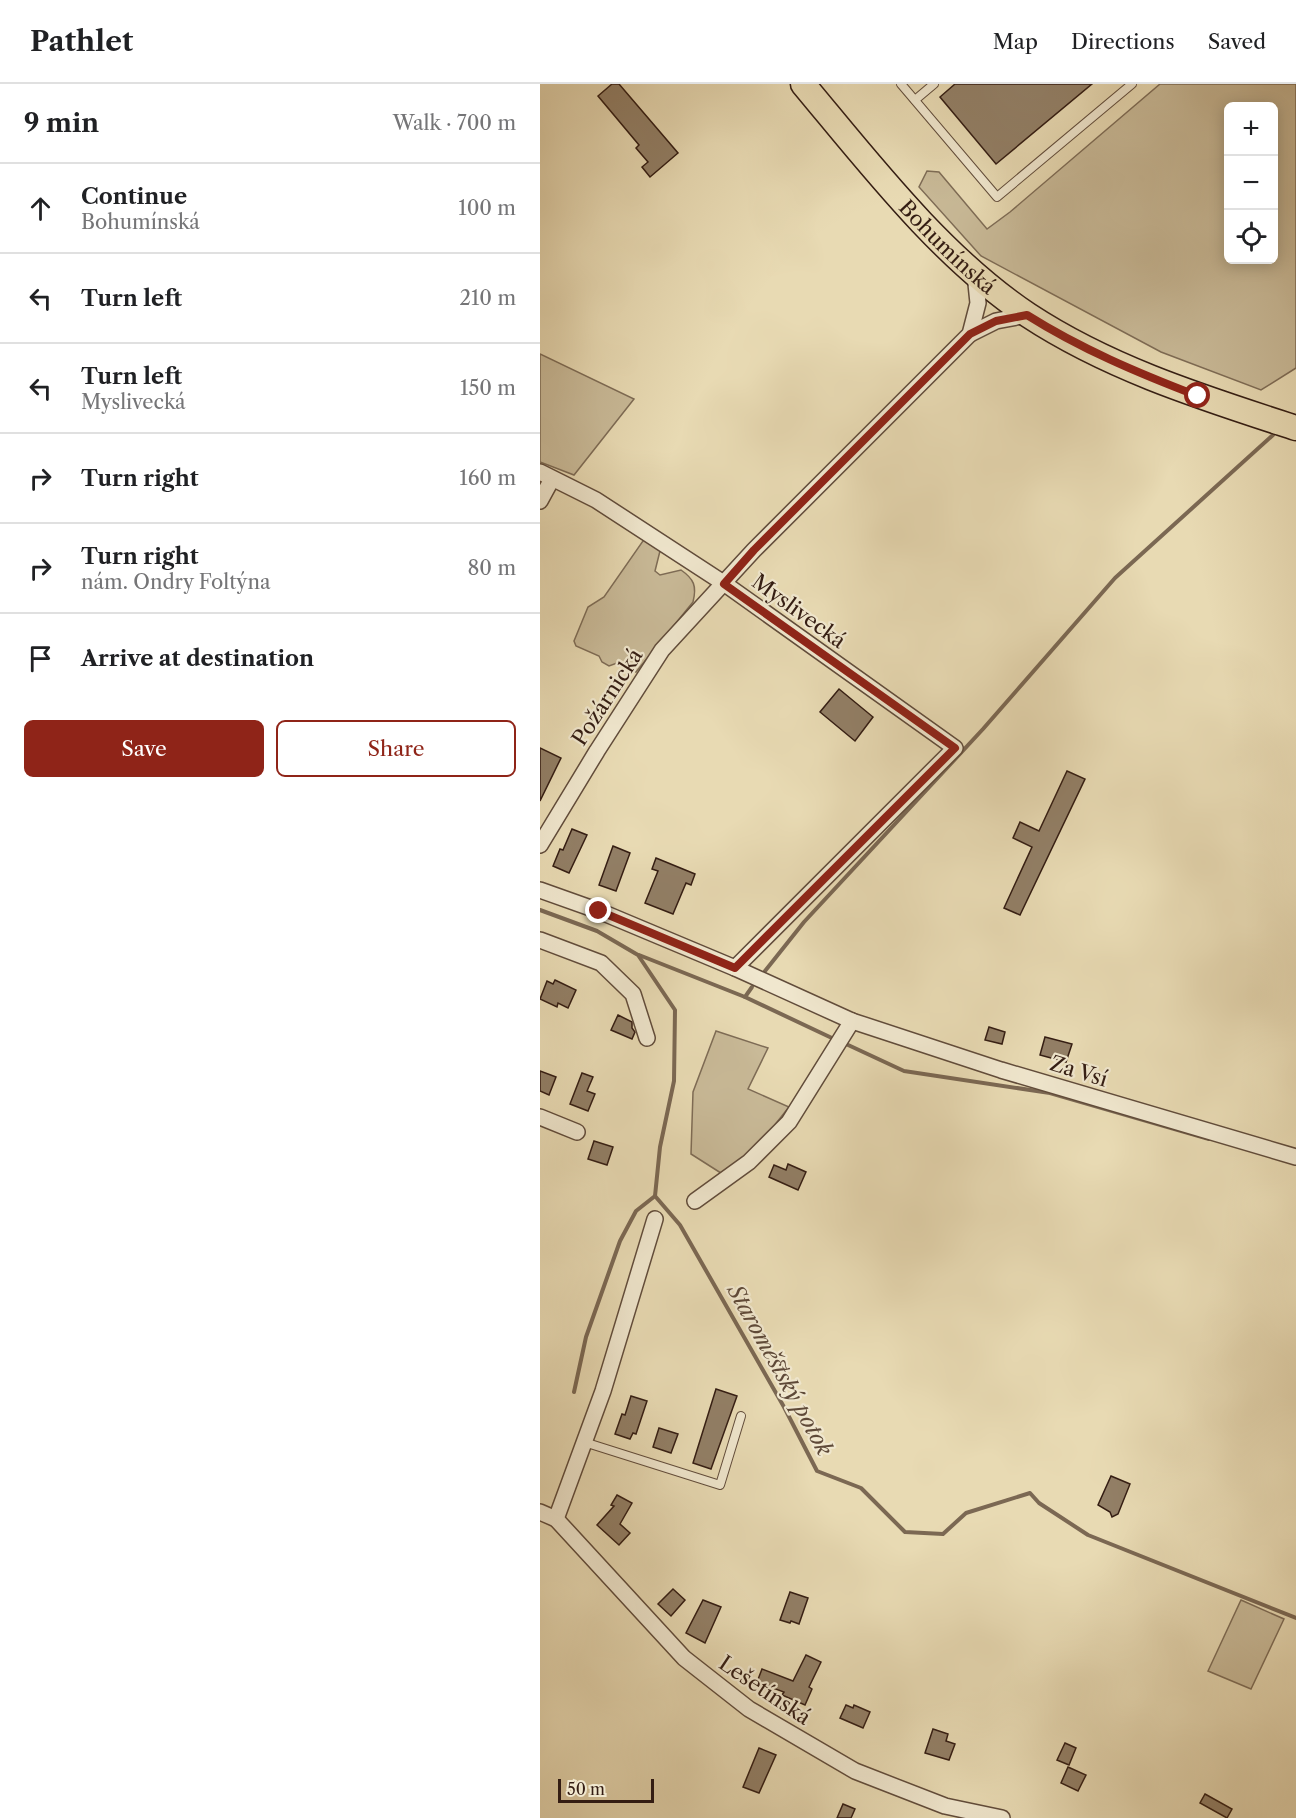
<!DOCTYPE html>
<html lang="en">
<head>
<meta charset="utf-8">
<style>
  :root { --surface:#fff; --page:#f6f6f6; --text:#202124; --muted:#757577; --line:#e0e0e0; --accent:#8f2418 }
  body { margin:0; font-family:"Libre Caslon Text",serif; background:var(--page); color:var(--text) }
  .controls { position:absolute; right:18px; top:18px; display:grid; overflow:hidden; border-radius:9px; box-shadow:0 3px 15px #0003 }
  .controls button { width:54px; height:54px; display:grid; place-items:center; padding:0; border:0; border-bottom:2px solid var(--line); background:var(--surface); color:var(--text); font:30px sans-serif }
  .scale { position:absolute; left:18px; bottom:15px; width:96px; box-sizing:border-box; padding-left:6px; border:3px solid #341d13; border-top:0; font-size:16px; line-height:21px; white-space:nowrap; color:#341d13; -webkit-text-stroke:4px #f0e7ce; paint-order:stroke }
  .stop { position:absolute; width:18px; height:18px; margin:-14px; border:4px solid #8f2418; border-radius:50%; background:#fff }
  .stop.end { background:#8f2418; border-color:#fff; box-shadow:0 2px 6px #0008 }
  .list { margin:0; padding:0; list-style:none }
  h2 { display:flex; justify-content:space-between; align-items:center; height:78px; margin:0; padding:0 24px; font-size:26px }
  h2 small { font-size:20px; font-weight:400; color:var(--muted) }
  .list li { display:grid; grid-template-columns:39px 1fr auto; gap:18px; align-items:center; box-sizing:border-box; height:90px; padding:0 24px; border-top:2px solid var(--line) }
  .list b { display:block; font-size:22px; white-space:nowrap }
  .list p { margin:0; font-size:20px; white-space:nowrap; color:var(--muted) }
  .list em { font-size:20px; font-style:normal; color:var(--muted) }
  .actions { display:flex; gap:12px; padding:18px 24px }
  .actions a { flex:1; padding:14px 0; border:2px solid var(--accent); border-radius:9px; text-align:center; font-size:21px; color:var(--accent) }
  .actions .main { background:var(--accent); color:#fff }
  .icon { flex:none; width:33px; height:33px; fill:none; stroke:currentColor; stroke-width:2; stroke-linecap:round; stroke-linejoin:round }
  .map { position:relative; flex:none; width:756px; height:1734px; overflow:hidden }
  header { display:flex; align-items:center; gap:36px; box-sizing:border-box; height:84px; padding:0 30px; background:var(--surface); border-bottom:2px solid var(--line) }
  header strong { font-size:28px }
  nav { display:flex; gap:33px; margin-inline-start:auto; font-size:21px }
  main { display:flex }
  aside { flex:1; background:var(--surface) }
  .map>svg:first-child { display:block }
</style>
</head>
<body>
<header>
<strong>Pathlet</strong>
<nav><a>Map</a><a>Directions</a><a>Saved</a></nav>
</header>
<main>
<aside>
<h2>9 min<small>Walk · 700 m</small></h2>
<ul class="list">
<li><svg class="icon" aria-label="ahead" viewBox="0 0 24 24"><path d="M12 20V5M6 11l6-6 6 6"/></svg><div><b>Continue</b><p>Bohumínská</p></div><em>100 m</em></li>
<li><svg class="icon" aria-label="left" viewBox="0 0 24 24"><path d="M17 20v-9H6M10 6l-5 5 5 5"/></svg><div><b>Turn left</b></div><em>210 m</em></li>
<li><svg class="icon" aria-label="left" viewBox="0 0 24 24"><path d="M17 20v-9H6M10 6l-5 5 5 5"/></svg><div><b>Turn left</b><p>Myslivecká</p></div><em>150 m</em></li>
<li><svg class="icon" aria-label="right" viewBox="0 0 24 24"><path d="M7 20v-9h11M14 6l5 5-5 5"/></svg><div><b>Turn right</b></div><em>160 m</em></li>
<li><svg class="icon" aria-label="right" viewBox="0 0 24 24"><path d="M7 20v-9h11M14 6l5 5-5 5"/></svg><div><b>Turn right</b><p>nám. Ondry Foltýna</p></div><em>80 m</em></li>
<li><svg class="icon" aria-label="arrive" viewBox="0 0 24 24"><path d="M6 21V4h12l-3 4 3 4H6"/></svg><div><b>Arrive at destination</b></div></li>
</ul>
<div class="actions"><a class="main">Save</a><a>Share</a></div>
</aside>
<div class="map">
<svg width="756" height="1734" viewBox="0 0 756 1734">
  <rect width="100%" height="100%" fill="#e8dab3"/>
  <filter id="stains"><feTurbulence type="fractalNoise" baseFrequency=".00333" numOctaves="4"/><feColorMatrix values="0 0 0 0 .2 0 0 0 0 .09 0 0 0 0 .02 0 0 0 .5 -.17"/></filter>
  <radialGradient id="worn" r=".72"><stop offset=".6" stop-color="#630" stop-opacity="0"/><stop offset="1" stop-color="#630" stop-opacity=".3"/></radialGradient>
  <g fill="#c9ba98" stroke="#7e6c56" stroke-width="1.5" fill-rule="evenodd">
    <path d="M620 0H756V284L721 306 621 268 441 172 379 103 387 87 399 88 447 145 470 128ZM688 22H734V176H688Z"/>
    <polygon points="0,270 94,315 34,391 0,378"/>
    <path d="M105 454 120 467 115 487 120 491 141 486C154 495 157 502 153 518L96 588 77 579 69 582 62 578 59 572 36 562 34 557 48 523 64 513Z"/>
    <polygon points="176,947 228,964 208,1005 249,1023 210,1072 184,1091 151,1070 153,1008"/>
    <polygon points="701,1516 744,1535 711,1605 668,1587"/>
  </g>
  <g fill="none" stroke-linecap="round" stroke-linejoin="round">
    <g stroke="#7b6853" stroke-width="4">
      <polyline points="0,826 57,847 98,871 135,926 134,997 120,1063 115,1112 140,1141 244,1323 277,1387 321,1404 365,1448 403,1450 426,1429 490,1409 499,1419 548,1451 756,1534"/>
      <polyline points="99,871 205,913 212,903"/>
      <polyline points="225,887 264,838 443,645 575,494 733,351"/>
      <polyline points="205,913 294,955"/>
      <polyline points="306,960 364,987 510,1009 669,1055"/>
      <polyline points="34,1308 46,1253 80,1157 96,1127 115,1112"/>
    </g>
  </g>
  <g fill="#927f66" stroke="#341d13" stroke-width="1.5">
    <polygon points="72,0 79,0 138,69 110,93 102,83 108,78 96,64 99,61 58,12"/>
    <polygon points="415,0 552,0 456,80 400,13"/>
    <polygon points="299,605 333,633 315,657 280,628"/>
    <polygon points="0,664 21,674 0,717"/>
    <polygon points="527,687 545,695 480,831 464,824 492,763 473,754 480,738 499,747"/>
    <polygon points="32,745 47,751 29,789 13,782 20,765 23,766"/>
    <polygon points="73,762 90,769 76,807 59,801"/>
    <polygon points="116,774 155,790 151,801 146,799 133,830 105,819 118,787 112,785"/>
    <polygon points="15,896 36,906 28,924 18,919 17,923 0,915 7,897 13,900"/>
    <polygon points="78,931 92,938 92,944 95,948 92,955 71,946"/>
    <polygon points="449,943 465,948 462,960 445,956"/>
    <polygon points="505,953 532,960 526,978 500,971"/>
    <polygon points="0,987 16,993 9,1011 0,1007"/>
    <polygon points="42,989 53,993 47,1007 55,1010 48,1027 30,1020"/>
    <polygon points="54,1057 73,1063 67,1081 48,1075"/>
    <polygon points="248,1080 266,1088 258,1106 229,1093 234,1081 246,1086"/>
    <polygon points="176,1305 197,1312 171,1385 153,1379"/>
    <polygon points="91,1312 107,1317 96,1350 93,1349 90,1355 75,1350 82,1330 85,1331"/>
    <polygon points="119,1344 138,1350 131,1369 113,1363"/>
    <polygon points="571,1392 590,1400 578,1430 572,1433 570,1428 558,1421"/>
    <polygon points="77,1411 92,1419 80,1440 90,1449 79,1461 57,1441 74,1422 71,1421"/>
    <polygon points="133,1505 145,1516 131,1532 118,1520"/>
    <polygon points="250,1508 268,1514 259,1540 251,1537 250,1539 240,1536"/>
    <polygon points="163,1516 181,1523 165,1559 146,1549"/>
    <polygon points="266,1571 281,1578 269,1603 272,1605 265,1621 242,1611 244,1608 217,1598 222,1585 253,1597"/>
    <polygon points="306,1621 313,1624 314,1621 330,1628 323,1644 300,1634"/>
    <polygon points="393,1645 408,1650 406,1657 415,1660 409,1676 385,1669"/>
    <polygon points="525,1659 536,1664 529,1681 517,1676"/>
    <polygon points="219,1664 236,1671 219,1709 203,1703"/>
    <polygon points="528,1683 546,1691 538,1707 521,1699"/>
    <polygon points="665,1710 692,1725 687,1734 660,1719"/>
    <polygon points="303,1720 315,1725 311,1734 297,1734"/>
  </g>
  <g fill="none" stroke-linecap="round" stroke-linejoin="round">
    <g stroke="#614c3b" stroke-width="10">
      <g id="lane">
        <polyline points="361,0 457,113 592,0"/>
        <polyline points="375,16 394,0"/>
        <polyline points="44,1358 180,1401 201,1332"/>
      </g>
    </g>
    <g stroke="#614c3b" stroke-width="18">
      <g id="street">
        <polyline points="430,250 456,237 487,231"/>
        <polyline points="0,388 56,416 185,500 415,664 195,884"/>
        <polyline points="0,417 12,395"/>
        <polyline points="0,761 57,667 122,566 214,466 430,250 438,219 435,190"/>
        <polyline points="0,806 59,827 195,884 312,937 461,986 756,1073"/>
        <polyline points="0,856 61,879 93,910 107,954"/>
        <polyline points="0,1033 37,1048"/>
        <polyline points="155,1117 209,1078 249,1038 312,937"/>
        <polyline points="0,1428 16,1435 144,1574 209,1625 315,1687 405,1722 462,1734"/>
        <polyline points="16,1435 63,1307 115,1135"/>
      </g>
    </g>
    <g stroke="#341d13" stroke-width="27">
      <g id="primary">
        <path id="s1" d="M263 0C329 79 401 173 488 231 570 285 664 314 756 344"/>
      </g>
    </g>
    <use href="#lane" stroke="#f0e7ce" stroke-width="8"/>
    <use href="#street" stroke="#f0e7ce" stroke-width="15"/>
    <use href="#primary" stroke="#e8dab3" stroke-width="24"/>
  </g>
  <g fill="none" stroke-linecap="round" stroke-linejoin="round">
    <path stroke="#8f2418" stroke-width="8" d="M59 827 195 884 415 664 184 500 214 466 430 250 456 237 487 231C541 265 598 289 658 312"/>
  </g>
  <g text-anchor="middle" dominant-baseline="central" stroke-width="4.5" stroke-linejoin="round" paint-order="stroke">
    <g font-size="21" fill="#341d13" stroke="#f0e7ce">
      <text stroke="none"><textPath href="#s1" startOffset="218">Bohumínská</textPath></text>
      <text transform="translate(259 527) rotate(36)">Myslivecká</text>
      <text transform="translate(67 613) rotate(-57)">Požárnická</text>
      <text transform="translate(539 987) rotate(17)">Za Vsí</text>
      <text transform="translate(225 1606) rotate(34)">Lešetínská</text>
    </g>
    <g font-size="22" font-style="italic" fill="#5e4938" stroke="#f0e7ce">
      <text transform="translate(240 1286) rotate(61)">Staroměstský potok</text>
    </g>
  </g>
  <rect width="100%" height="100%" filter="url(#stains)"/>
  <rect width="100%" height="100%" fill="url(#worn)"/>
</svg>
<div class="controls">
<button>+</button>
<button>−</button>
<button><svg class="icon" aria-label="locate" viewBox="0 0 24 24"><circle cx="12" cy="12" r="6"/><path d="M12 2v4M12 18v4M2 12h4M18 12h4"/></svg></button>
</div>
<div class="scale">50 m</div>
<div class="stop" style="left:658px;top:312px"></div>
<div class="stop end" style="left:59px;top:827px"></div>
</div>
</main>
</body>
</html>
